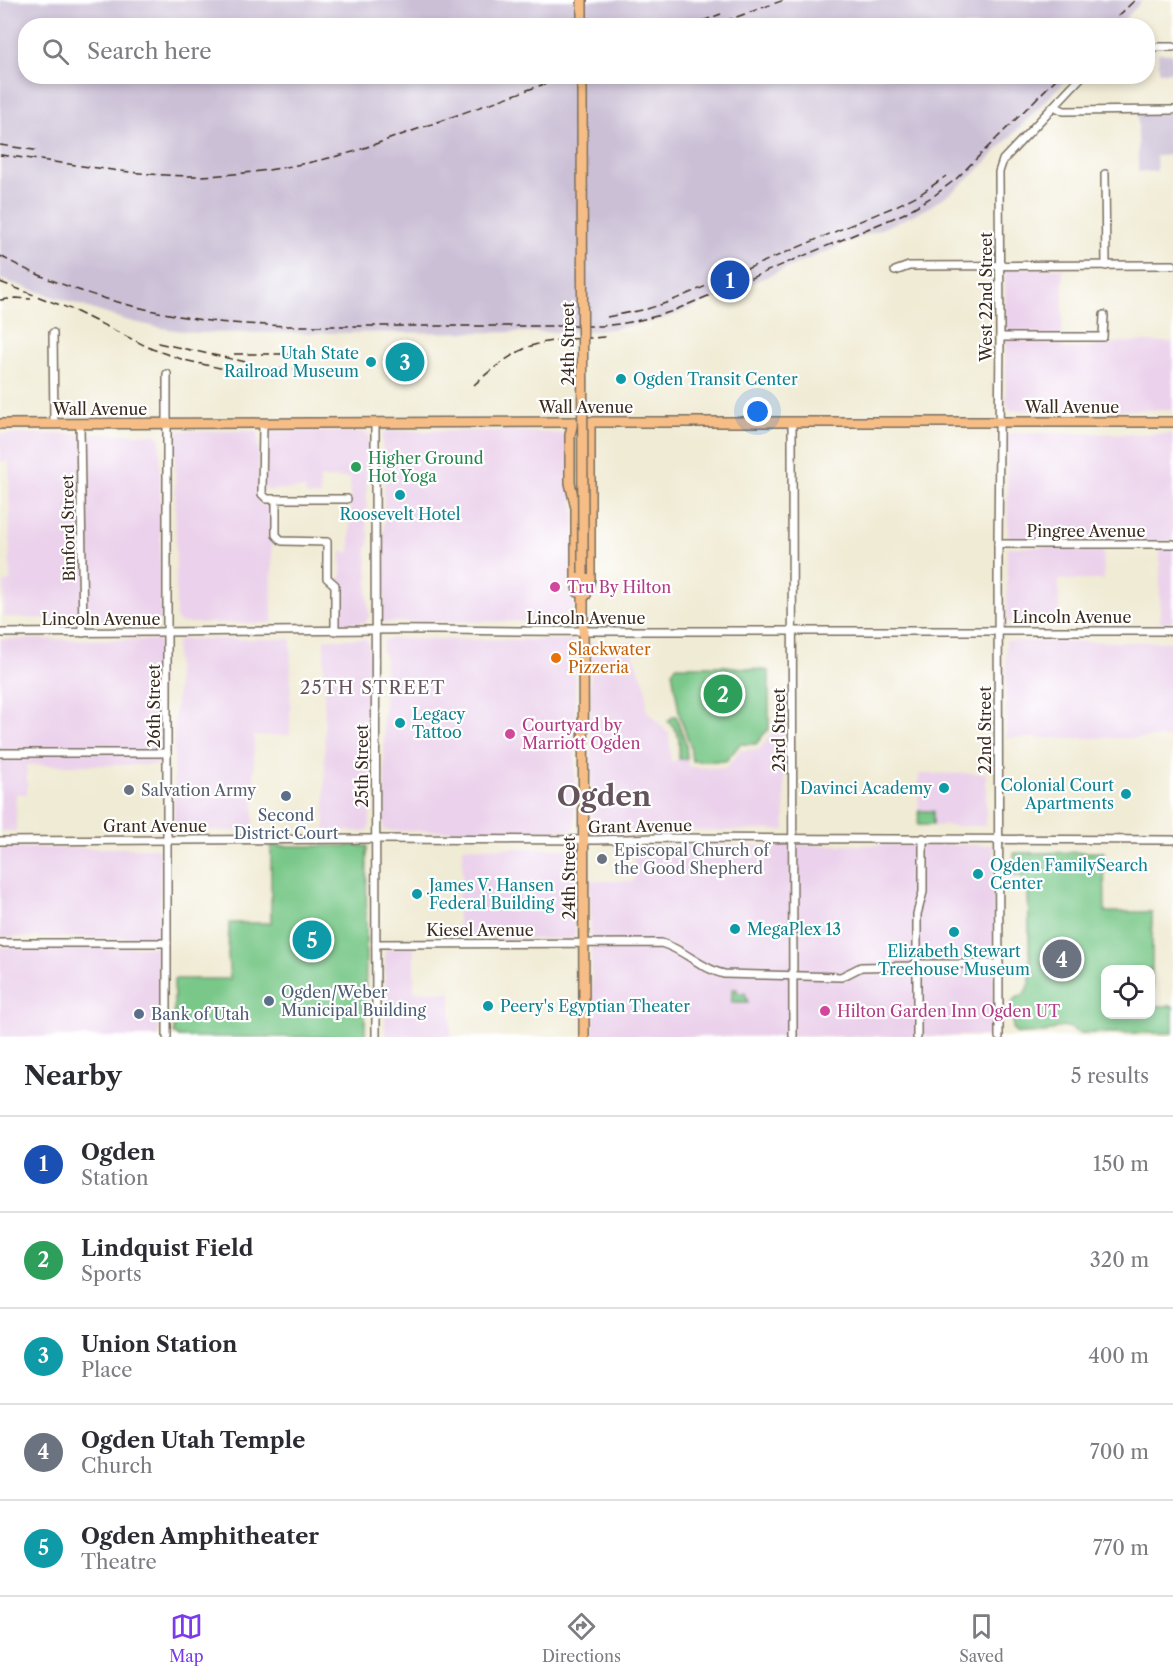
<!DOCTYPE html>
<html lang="en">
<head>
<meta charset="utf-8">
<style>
  :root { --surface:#fff; --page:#f7f7f7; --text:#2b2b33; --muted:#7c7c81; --line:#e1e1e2; --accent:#7c3aed }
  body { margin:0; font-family:"Libre Caslon Text",serif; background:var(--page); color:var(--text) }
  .controls { position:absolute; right:18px; bottom:18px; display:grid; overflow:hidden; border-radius:12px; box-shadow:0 3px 9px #0003 }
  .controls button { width:54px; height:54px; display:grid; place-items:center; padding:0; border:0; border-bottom:2px solid var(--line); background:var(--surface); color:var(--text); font:30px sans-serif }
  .you { position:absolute; left:758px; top:412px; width:21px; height:21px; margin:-15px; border:4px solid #fff; border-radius:50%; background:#1a73e8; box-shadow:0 0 0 9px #1a73e833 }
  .badge { display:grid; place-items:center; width:39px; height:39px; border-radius:50%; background:var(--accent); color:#fff; font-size:20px; font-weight:700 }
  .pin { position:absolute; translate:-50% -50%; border:3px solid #fff; box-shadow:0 2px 6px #0006 }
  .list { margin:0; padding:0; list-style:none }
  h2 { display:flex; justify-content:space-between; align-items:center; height:78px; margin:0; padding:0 24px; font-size:26px }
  h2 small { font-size:20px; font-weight:400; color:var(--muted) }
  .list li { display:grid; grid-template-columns:39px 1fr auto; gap:18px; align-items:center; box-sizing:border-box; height:96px; padding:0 24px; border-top:2px solid var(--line) }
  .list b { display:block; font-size:22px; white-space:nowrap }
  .list p { margin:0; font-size:20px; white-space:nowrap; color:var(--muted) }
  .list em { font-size:20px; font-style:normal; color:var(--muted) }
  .icon { flex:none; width:33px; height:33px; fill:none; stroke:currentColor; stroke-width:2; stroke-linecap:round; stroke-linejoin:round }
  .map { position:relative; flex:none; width:1173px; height:1037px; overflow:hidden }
  .search { position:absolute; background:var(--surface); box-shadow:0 3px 9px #0003; left:18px; right:18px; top:18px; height:66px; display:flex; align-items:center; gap:15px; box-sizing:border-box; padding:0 21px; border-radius:24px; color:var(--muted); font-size:22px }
  .sheet { height:558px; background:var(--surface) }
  nav { display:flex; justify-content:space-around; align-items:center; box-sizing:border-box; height:84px; border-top:2px solid var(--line); background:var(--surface); font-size:16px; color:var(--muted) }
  nav a { display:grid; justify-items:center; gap:3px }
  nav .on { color:var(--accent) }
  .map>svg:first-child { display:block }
</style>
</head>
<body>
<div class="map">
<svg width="1173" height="1037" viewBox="0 0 1173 1037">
  <rect width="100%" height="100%" fill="#fff"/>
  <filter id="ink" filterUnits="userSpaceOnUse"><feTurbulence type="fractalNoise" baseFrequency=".0167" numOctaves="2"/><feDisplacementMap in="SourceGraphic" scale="12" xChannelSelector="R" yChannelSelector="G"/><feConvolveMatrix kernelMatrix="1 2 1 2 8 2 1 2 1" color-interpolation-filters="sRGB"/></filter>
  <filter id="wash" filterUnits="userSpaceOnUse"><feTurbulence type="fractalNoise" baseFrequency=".008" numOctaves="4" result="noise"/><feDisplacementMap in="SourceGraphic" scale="24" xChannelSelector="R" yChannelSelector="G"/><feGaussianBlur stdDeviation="1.35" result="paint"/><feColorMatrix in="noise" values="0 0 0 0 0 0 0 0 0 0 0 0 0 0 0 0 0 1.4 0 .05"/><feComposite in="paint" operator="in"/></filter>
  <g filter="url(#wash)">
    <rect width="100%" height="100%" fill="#f0ebd4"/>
    <g fill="#ebd1eb">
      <polygon points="1005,268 1063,268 1062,349 1081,348 1121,342 1173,342 1173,410 1010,410 1006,402"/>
      <polygon points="181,431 258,431 259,504 270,505 272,507 272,623 181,623 176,618 175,438 176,434"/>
      <polygon points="265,431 363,432 369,435 369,447 366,450 367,531 369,534 369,544 367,547 368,608 369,611 369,617 365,623 338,623 337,579 341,578 341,552 350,552 350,478 320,478 320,496 306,496 305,489 264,490"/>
      <polygon points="387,431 510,431 567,434 574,513 574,619 572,621 384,622 382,619 382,611 384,608 384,547 382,544 382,534 384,531 384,450 382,447 382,435"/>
      <polygon points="1014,433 1173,434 1173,541 1008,541 1007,438 1009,435"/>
      <polygon points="0,434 155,434 160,437 161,617 159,621 155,623 4,617 4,582 10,581 9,461 0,461"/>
      <polygon points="1010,547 1103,547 1104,580 1059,580 1059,622 1009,622 1007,621 1007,550"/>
      <rect x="1160" y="547" width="13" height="75"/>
      <polygon points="0,639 158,640 161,643 160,765 27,765 27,794 16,794 16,831 0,831"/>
      <polygon points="180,639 291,639 290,735 254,736 254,831 181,831 177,830 174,827 174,716 177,696 176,644"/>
      <polygon points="324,639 366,639 369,643 370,825 367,831 325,831"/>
      <polygon points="387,639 572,640 575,644 575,826 573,830 395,831 384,830 383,818 385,815 384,730 383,728 383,717 384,714 385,655 382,652 383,642"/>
      <polygon points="1006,641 1173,642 1173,738 1006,738"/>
      <polygon points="590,642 633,642 634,658 646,686 647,711 669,734 671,762 679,759 687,759 688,767 726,768 741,750 759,750 774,730 784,730 785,830 592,832"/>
      <polygon points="986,773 986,826 918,826 919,774"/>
      <polygon points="634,845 994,845 994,1036 593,1037 590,881 634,881"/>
      <polygon points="463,847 573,849 575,852 575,937 571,939 458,938 458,892 462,892"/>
      <polygon points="0,848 156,848 159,850 161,856 160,935 153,938 0,937"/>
      <polygon points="406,946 414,946 414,991 451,992 451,1037 387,1037 385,1034 385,952 388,948 404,948"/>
      <polygon points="0,947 159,947 160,989 158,1037 0,1037"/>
    </g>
    <g fill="#cbbfd5">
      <polygon points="0,0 1143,0 1118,26 26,26 26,76 1069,77 974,174 952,192 929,207 902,220 682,312 656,321 611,329 580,332 196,333 161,328 125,320 0,279"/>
      <polygon points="1158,53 1173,53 1173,72 1159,72"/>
      <polygon points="1138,113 1173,113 1173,155 1156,156 1157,171 1138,172"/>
    </g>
    <g fill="#79c889" stroke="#5a7954" stroke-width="1.5" fill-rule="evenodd">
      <polygon points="677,666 725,666 769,671 769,728 756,744 740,744 726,761 692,761 690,745 680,717 672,671"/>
      <path d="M674 716H676L686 744 687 759H679C679 741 682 734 668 721Z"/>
      <polygon points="919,811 933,811 933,825 918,825"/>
      <polygon points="271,846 367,846 365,1037 179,1037 174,1033 174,979 230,979 228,956 229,923 271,923"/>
      <path d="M1104 852 1105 912H1152V1006H1173V1033H1078L1071 1028 1062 1026 1045 1033 1019 1034 1015 1032 1013 1028V1000L1024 994 1030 984 1028 886C1026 878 1021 875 1013 875L1014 853ZM1106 969H1150V1014H1106Z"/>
      <polygon points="732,989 737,989 737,993 745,993 748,1002 732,1002"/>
    </g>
  </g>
  <g filter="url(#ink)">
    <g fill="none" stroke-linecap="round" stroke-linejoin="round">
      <g stroke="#7a6e5e" stroke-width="10">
        <g id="minor">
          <polyline points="1148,47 1173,47"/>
          <polyline points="1054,106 1064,111 1173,110"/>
          <polyline points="1105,174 1106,266"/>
          <polyline points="895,271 909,266 1173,265"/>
          <polyline points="53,333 54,424"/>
          <polyline points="1000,337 1103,337 1104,315"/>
          <polyline points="167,374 167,1037"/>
          <polyline points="792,422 793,1037"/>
          <polyline points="263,423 262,494 267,499 276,499 276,535 282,541 327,542 327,578 335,585 335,631"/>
          <polyline points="375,423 376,1037"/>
          <polyline points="80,424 83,633"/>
          <polyline points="276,499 347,499"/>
          <polyline points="998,544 1173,544"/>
          <path d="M0 633C124 633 249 631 373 630 443 629 513 632 583 631H1173"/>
          <polyline points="0,753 167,753"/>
          <polyline points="0,841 376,839 597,840 656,838 1173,840"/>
          <polyline points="0,943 167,943"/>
          <path d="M376 944 661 943C684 949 701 969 724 974L841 977 861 967 910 966 916 964H999"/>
          <polyline points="917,1037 917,914 923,892 923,838"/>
          <polyline points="999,1037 998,544 1000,337 999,172 1003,160 1082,76"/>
        </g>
      </g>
      <g stroke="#7a6e5e" stroke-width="12">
        <g id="major">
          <polyline points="582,0 582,26"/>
          <polyline points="573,422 570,435 570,483 576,508 576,579 578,592"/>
          <polyline points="0,424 573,422 1173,422"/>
          <polyline points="583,574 584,1037"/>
          <polyline points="586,595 590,579 590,422"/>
        </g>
      </g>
      <use href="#minor" stroke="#fff" stroke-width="7"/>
      <use href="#major" stroke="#f6be86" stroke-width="9"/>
      <g stroke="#3b2a1e" stroke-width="1.5" stroke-dasharray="9 4.5" stroke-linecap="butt">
        <polyline points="689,26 721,14"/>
        <polyline points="711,26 784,0"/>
        <polyline points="1108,26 1135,0"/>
        <polyline points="0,145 40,151"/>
        <path d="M0 155C63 162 127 175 191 176 246 176 300 166 353 152L567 76"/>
        <path d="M0 256C12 262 24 269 37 274 85 295 138 309 190 318 222 324 254 324 286 326H601C625 324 647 319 670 312L903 214 935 195 956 179 1059 76"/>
        <polyline points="0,282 73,310 152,349 184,360 220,368 303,369"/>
        <polyline points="0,300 16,298 31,299"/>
        <polyline points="607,317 647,309 666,303 896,206 922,193 946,176"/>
        <polyline points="158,343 246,362"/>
        <polyline points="234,354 303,354"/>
        <path d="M474 385C489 371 512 353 531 346 554 338 582 339 605 337"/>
      </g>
      <g stroke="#7a6e5e" stroke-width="12" stroke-linecap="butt">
        <polyline id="major-bridge" points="582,76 583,574"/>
      </g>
      <use href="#major-bridge" stroke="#f6be86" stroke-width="9"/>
    </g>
  </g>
  <g fill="#0f9aa8" stroke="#fff" stroke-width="2">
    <circle cx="371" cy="362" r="6"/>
    <circle cx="621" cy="379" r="6"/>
    <circle cx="400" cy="495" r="6"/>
    <circle cx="400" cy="723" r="6"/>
    <circle cx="944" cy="788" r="6"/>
    <circle cx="1126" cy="794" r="6"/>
    <circle cx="978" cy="874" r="6"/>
    <circle cx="417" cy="894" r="6"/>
    <circle cx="735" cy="929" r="6"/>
    <circle cx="954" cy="932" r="6"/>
    <circle cx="488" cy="1006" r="6"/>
  </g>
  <circle fill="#2e9e5b" stroke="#fff" stroke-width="2" cx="356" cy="467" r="6"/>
  <g fill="#d1479c" stroke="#fff" stroke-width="2">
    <circle cx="555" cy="587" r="6"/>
    <circle cx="510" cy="734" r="6"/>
    <circle cx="825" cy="1011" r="6"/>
  </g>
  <circle fill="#e8710a" stroke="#fff" stroke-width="2" cx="556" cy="658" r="6"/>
  <g fill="#6b7280" stroke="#fff" stroke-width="2">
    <circle cx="129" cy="790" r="6"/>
    <circle cx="602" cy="859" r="6"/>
  </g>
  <g fill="#5c6f8a" stroke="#fff" stroke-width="2">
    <circle cx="286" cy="796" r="6"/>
    <circle cx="269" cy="1001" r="6"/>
    <circle cx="139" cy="1014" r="6"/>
  </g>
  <g text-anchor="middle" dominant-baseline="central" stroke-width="4.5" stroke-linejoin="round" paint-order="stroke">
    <g font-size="16" fill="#3b2a1e" stroke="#fff">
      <text transform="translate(986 297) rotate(-90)">West 22nd Street</text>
      <text transform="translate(568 344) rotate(-90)">24th Street</text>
      <text x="586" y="407">Wall Avenue</text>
      <text x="1072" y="407">Wall Avenue</text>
      <text x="100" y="409">Wall Avenue</text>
      <text transform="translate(68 528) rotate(-91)">Binford Street</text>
      <text x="1086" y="531">Pingree Avenue</text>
      <text x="1072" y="617">Lincoln Avenue</text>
      <text x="586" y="618">Lincoln Avenue</text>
      <text x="101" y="619">Lincoln Avenue</text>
      <text transform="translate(154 706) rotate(-90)">26th Street</text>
      <text transform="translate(779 730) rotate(-90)">23rd Street</text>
      <text transform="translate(985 730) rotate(-90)">22nd Street</text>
      <text transform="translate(362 766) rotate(-90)">25th Street</text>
      <text x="155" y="826">Grant Avenue</text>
      <text transform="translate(640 826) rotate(-1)">Grant Avenue</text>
      <text transform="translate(569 878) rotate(-90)">24th Street</text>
      <text x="480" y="930">Kiesel Avenue</text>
    </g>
    <g font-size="16" fill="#0d838f" stroke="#fff" text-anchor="start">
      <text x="359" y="353" text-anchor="end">Utah State<tspan x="359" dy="18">Railroad Museum</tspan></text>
      <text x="633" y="379">Ogden Transit Center</text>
      <text x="400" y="514" text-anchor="middle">Roosevelt Hotel</text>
      <text x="412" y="714">Legacy<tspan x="412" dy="18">Tattoo</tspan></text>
      <text x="1114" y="785" text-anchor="end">Colonial Court<tspan x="1114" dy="18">Apartments</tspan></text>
      <text x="932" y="788" text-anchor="end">Davinci Academy</text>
      <text x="990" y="865">Ogden FamilySearch<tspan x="990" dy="18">Center</tspan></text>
      <text x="429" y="885">James V. Hansen<tspan x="429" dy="18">Federal Building</tspan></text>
      <text x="747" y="929">MegaPlex 13</text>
      <text x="954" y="951" text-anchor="middle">Elizabeth Stewart<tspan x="954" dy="18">Treehouse Museum</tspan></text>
      <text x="500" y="1006">Peery's Egyptian Theater</text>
    </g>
    <g font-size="16" fill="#27864d" stroke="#fff" text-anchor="start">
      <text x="368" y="458">Higher Ground<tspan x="368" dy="18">Hot Yoga</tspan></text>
    </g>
    <g font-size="16" fill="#b23c85" stroke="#fff" text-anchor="start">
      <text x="567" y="587">Tru By Hilton</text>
      <text x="522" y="725">Courtyard by<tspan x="522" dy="18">Marriott Ogden</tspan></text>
      <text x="837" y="1011">Hilton Garden Inn Ogden UT</text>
    </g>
    <g font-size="16" fill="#c56008" stroke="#fff" text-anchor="start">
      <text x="568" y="649">Slackwater<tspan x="568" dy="18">Pizzeria</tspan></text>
    </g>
    <g font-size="16" fill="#5b616d" stroke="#fff" text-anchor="start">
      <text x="141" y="790">Salvation Army</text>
      <text x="614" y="850">Episcopal Church of<tspan x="614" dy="18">the Good Shepherd</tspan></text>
    </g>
    <g font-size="16" fill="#4e5e75" stroke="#fff" text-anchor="start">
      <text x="286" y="815" text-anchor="middle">Second<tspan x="286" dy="18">District Court</tspan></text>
      <text x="281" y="992">Ogden/Weber<tspan x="281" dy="18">Municipal Building</tspan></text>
      <text x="151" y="1014">Bank of Utah</text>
    </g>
    <g font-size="18" letter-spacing="1.5" fill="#66545d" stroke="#fff">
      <text x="373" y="688">25TH STREET</text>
    </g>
    <g font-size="28" font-weight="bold" fill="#66545d" stroke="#fff">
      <text x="604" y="796">Ogden</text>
    </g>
  </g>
</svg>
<div class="controls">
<button><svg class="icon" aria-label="locate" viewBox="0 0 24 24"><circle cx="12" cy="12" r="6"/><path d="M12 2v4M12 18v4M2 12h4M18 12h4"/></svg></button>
</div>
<div class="you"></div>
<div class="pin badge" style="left:730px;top:280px;background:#1a4fb4">1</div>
<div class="pin badge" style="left:723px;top:694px;background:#2e9e5b">2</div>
<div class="pin badge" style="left:405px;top:362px;background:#0f9aa8">3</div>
<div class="pin badge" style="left:1062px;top:959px;background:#6b7280">4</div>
<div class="pin badge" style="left:312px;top:940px;background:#0f9aa8">5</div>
<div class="search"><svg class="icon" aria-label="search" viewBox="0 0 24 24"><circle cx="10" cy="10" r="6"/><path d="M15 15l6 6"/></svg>Search here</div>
</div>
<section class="sheet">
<h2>Nearby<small>5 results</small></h2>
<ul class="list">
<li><span class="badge" style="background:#1a4fb4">1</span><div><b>Ogden</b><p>Station</p></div><em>150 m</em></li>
<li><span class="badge" style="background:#2e9e5b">2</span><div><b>Lindquist Field</b><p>Sports</p></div><em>320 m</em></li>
<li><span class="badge" style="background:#0f9aa8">3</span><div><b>Union Station</b><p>Place</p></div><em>400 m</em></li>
<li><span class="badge" style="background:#6b7280">4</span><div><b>Ogden Utah Temple</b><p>Church</p></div><em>700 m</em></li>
<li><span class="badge" style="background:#0f9aa8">5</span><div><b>Ogden Amphitheater</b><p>Theatre</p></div><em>770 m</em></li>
</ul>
</section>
<nav>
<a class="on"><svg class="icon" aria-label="map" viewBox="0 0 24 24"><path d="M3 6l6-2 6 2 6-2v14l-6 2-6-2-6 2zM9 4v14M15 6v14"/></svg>Map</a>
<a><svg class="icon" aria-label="directions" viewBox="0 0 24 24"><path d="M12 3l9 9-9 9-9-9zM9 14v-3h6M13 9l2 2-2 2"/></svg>Directions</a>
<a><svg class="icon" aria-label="saved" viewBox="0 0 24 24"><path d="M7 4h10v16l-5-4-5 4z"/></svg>Saved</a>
</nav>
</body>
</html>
